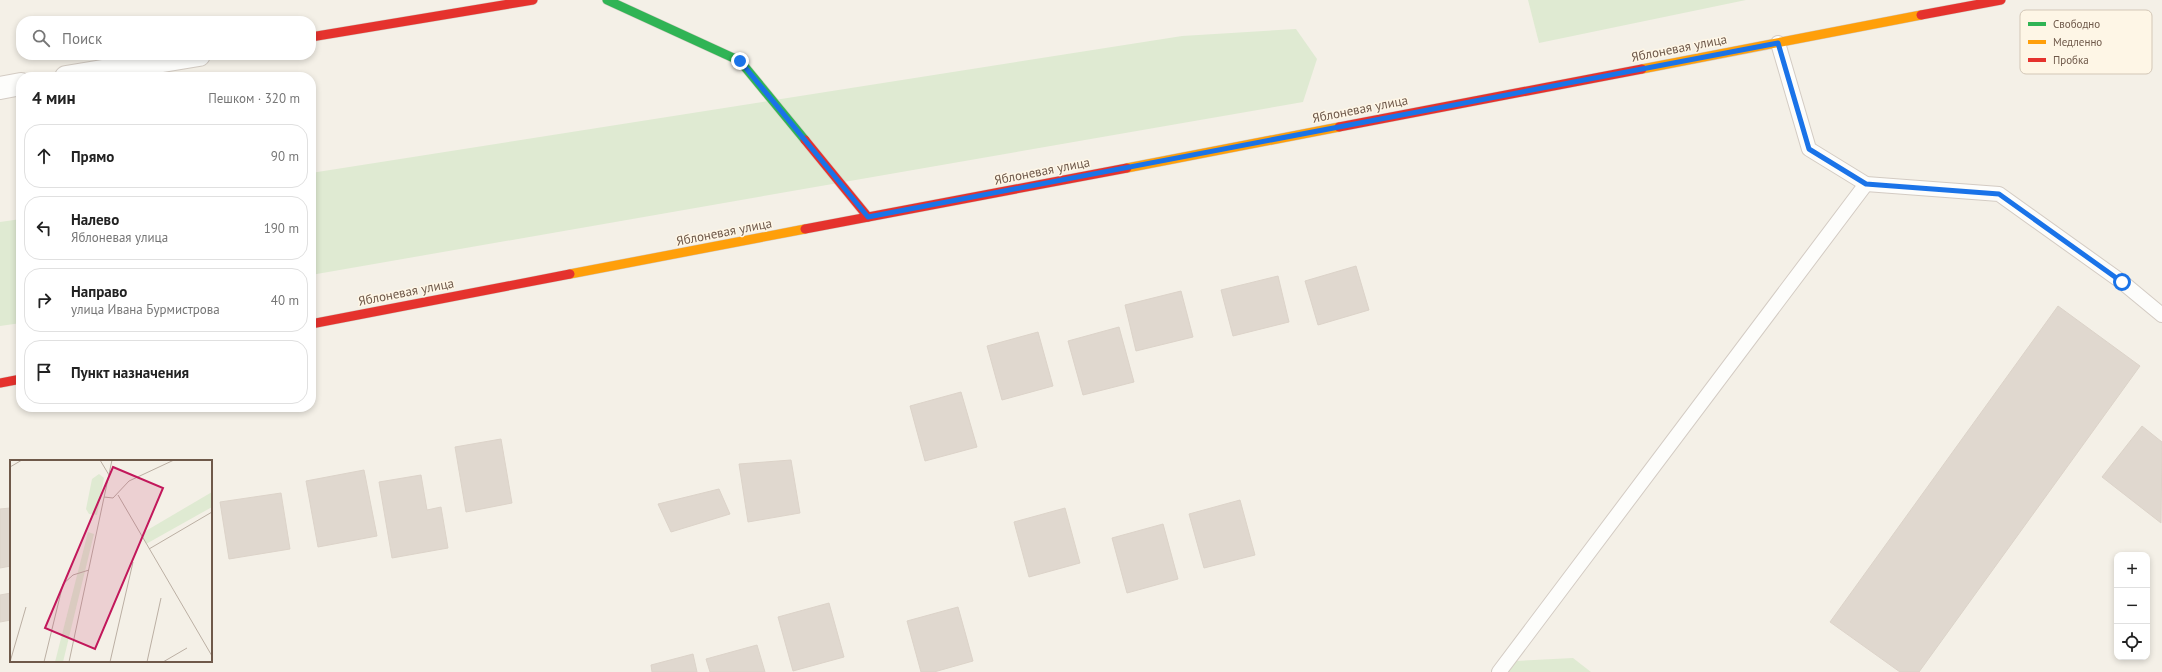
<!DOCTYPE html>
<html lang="ru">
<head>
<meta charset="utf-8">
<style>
  :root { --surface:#fff; --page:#f2f2f2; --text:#222; --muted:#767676; --line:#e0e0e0 }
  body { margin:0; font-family:"PT Sans",sans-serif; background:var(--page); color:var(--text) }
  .controls { position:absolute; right:12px; bottom:12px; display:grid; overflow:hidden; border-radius:8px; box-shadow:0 2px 6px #0003 }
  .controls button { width:36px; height:36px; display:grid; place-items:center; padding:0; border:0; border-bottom:1px solid var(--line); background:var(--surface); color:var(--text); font:20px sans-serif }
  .stop { position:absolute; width:12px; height:12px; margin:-9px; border:3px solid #1a73e8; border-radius:50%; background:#fff }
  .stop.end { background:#1a73e8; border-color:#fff; box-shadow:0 1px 4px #0008 }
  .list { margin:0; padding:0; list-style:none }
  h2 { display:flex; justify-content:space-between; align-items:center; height:52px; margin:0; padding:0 16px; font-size:17px }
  h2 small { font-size:13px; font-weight:400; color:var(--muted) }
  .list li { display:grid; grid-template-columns:26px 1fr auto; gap:12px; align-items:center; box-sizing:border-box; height:64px; margin:0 8px 8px; padding:0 8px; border:1px solid var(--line); border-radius:16px }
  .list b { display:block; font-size:15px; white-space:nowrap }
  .list p { margin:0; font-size:13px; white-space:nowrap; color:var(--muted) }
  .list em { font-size:13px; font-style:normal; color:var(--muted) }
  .icon { flex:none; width:22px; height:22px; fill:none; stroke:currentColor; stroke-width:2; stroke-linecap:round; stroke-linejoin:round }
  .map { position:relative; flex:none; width:2162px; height:672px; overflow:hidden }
  .search { position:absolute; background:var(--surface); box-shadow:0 2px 6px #0003; left:16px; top:16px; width:300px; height:44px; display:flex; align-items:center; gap:10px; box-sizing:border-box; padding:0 14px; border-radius:16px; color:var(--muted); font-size:15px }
  .panel { position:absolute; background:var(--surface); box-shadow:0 2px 6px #0003; left:16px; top:72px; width:300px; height:340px; border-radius:16px }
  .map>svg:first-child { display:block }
</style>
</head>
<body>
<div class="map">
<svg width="2162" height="672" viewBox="0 0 2162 672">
  <rect width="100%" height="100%" fill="#f4f0e7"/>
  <g fill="#dfead2">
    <polygon points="1528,0 1746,0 1539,43"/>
    <polygon points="1296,29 1317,59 1303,102 311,275 311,173 1182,36"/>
    <polygon points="21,219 21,323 0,326 0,222"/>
    <polygon points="1573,658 1591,672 1506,672 1515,661"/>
  </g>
  <g fill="#e0d8cf" stroke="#dcd3c9">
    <polygon points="1356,266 1369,310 1318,325 1305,281"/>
    <polygon points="1278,276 1289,322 1233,336 1221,290"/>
    <polygon points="1181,291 1193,337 1136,351 1125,305"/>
    <polygon points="2058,306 2140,366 1919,672 1900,672 1830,622"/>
    <polygon points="1119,327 1134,382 1083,395 1068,341"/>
    <polygon points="1038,332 1053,386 1002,400 987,346"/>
    <polygon points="961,392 977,447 925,461 910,406"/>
    <polygon points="2142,426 2162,442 2161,523 2102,477"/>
    <polygon points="501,439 512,503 466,512 455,447"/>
    <polygon points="791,460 800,513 748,522 739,464"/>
    <polygon points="364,470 377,536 318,547 306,481"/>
    <polygon points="421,475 427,510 441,507 448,548 392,558 379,482"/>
    <polygon points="719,489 730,514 671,532 658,504"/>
    <polygon points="281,493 290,549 229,559 220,502"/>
    <polygon points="1240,500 1255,555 1204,568 1189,514"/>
    <polygon points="10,508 11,566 0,568 0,509"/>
    <polygon points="1065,508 1080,563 1029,577 1014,522"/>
    <polygon points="1163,524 1178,579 1127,593 1112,538"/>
    <polygon points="11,593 11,620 0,622 0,595"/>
    <polygon points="829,603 844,657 793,671 778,617"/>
    <polygon points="958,607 973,661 934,672 921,672 907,621"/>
    <polygon points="757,645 765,672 710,672 706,659"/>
    <polygon points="693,654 697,672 652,672 651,665"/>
  </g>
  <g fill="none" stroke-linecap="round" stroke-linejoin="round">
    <g stroke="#d3cbc3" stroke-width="16">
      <g id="lane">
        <polyline points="1778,43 1809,149 1866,184 1999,194 2122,282 2162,315"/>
        <polyline points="1499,672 1866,184"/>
      </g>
    </g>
    <g stroke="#d3cbc3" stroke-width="24">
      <g id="street">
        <polyline points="66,77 199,55"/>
        <polyline points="0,88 21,84"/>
      </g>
    </g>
    <g stroke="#d4ccc3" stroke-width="10">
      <polyline id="fast" points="607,0 740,61 805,140"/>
    </g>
    <g stroke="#d4ccc3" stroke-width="10">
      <g id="slow">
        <polyline points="1642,69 1921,15"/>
        <polyline points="1127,168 1339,127"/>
        <polyline points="570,274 805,229"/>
      </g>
    </g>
    <g stroke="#d4ccc3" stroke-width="10">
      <g id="jam">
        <polyline points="1921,15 2001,0"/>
        <polyline points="311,37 533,0"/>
        <polyline points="1339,127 1642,69"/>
        <polyline points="805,140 868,217"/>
        <polyline points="805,229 1127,168"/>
        <polyline points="311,324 570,274"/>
        <polyline points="0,383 21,379"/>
      </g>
    </g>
    <use href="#lane" stroke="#fdfdfb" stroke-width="14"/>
    <use href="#street" stroke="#fdfdfb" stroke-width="22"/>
    <use href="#fast" stroke="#30b455" stroke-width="9"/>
    <use href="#slow" stroke="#ff9f0a" stroke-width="9"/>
    <use href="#jam" stroke="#e5322d" stroke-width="9"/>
  </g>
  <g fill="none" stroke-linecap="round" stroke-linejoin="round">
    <polyline stroke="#1a73e8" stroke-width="5" points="740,61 868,217 1778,43 1809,149 1866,184 1999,194 2122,282"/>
  </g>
  <g text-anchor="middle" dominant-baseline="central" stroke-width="3" stroke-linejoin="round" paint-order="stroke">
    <g font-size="13" fill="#6f594a" stroke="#fef6e6">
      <text transform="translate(1679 48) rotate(-11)">Яблоневая улица</text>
      <text transform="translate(1360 109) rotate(-11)">Яблоневая улица</text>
      <text transform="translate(1042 171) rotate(-11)">Яблоневая улица</text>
      <text transform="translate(724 232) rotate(-11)">Яблоневая улица</text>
      <text transform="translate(406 292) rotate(-11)">Яблоневая улица</text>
    </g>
  </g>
  <g transform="translate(10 460)">
    <rect width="202" height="202" fill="#f4f0e7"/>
    <path d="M89 14 94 18 87 55 79 54 76 49 82 19ZM202 32V47L136 84 132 76 134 72ZM78 72 84 74 53 202H45Z" fill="#dfead2"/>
    <path fill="none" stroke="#bbafa3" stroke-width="1" d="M90 0 99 15M0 7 12 0M108 35 202 196M94 37 103 38 119 21 164 0M139 89 202 52M0 202 16 147M34 202 53 124 63 115 79 110M59 202 102 0M100 202 123 102M137 202 151 138M153 202 177 188"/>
    <path fill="#c2185b" fill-opacity="0.15" stroke="#c2185b" stroke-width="2" d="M103 7 153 28 85 189 35 168Z"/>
    <rect width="202" height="202" fill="none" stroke="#6f594a" stroke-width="2"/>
  </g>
  <rect x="2020" y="10" width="132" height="64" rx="6" fill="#fef6e6" stroke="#d3c7b7" stroke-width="1"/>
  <rect x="2028" y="22" width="18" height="4" fill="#30b455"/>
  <rect x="2028" y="40" width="18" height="4" fill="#ff9f0a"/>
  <rect x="2028" y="58" width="18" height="4" fill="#e5322d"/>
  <g font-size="11" fill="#6f594a">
    <text x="2053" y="28">Свободно</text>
    <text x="2053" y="46">Медленно</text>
    <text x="2053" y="64">Пробка</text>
  </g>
</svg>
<div class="controls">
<button>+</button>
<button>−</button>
<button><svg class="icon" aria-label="locate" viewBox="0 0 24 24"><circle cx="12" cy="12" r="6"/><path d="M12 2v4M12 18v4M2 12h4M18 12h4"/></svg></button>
</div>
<div class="stop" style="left:2122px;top:282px"></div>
<div class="stop end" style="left:740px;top:61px"></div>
<div class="search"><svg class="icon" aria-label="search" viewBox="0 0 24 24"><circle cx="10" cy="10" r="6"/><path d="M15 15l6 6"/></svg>Поиск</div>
<section class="panel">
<h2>4 мин<small>Пешком · 320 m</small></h2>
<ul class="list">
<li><svg class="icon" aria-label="ahead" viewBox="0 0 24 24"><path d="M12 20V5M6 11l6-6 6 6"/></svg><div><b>Прямо</b></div><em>90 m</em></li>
<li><svg class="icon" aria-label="left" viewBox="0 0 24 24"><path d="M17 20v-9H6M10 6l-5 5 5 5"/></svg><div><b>Налево</b><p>Яблоневая улица</p></div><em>190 m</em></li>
<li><svg class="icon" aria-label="right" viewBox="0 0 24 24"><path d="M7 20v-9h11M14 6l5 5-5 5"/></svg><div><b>Направо</b><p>улица Ивана Бурмистрова</p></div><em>40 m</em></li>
<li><svg class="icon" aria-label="arrive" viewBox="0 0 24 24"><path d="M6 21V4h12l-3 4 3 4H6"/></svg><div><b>Пункт назначения</b></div></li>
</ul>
</section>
</div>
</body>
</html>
